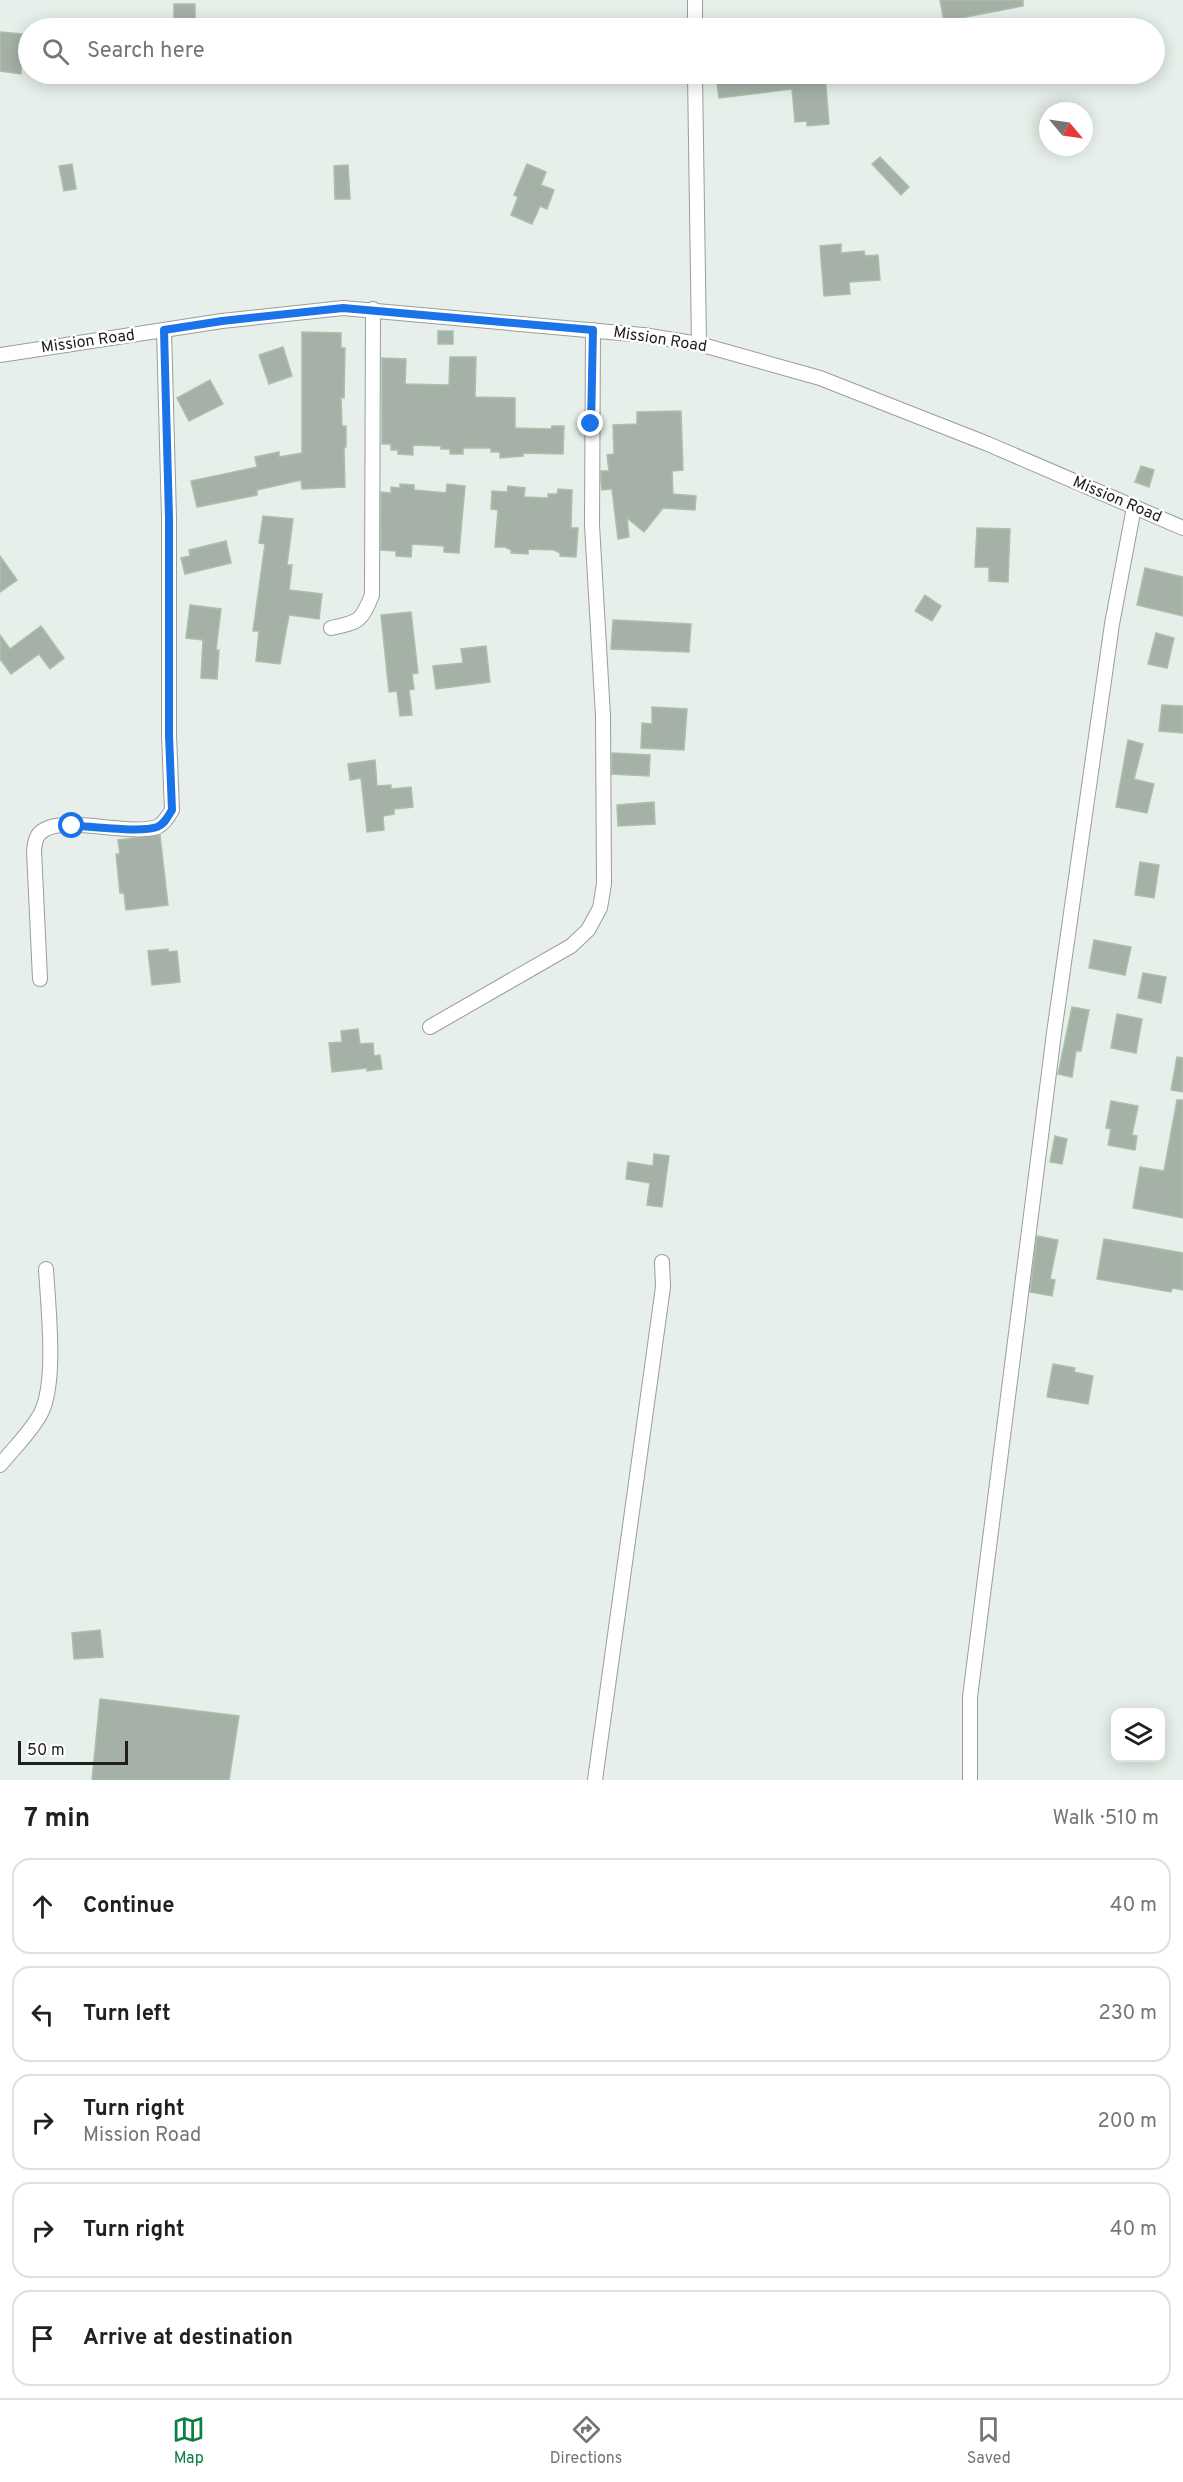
<!DOCTYPE html>
<html lang="en">
<head>
<meta charset="utf-8">
<style>
  :root { --surface:#fff; --page:#f2f2f2; --text:#202124; --muted:#757577; --line:#e0e0e0; --accent:#0b8043 }
  body { margin:0; font-family:Overpass,sans-serif; background:var(--page); color:var(--text) }
  .controls { position:absolute; right:18px; bottom:18px; display:grid; overflow:hidden; border-radius:12px; box-shadow:0 3px 15px #0003 }
  .controls button { width:54px; height:54px; display:grid; place-items:center; padding:0; border:0; border-bottom:2px solid var(--line); background:var(--surface); color:var(--text); font:30px sans-serif }
  .compass { position:absolute; left:1039px; top:102px; width:54px; height:54px; border-radius:50%; background:var(--surface); box-shadow:0 3px 15px #0003; rotate:119deg }
  .scale { position:absolute; left:18px; bottom:15px; width:110px; box-sizing:border-box; padding-left:6px; border:3px solid #1f1f1f; border-top:0; font-size:16px; line-height:21px; white-space:nowrap; color:#1f1f1f; -webkit-text-stroke:4px #fff; paint-order:stroke }
  .stop { position:absolute; width:18px; height:18px; margin:-14px; border:4px solid #1a73e8; border-radius:50%; background:#fff }
  .stop.end { background:#1a73e8; border-color:#fff; box-shadow:0 2px 6px #0008 }
  .list { margin:0; padding:0; list-style:none }
  h2 { display:flex; justify-content:space-between; align-items:center; height:78px; margin:0; padding:0 24px; font-size:26px }
  h2 small { font-size:20px; font-weight:400; color:var(--muted) }
  .list li { display:grid; grid-template-columns:39px 1fr auto; gap:18px; align-items:center; box-sizing:border-box; height:96px; margin:0 12px 12px; padding:0 12px; border:2px solid var(--line); border-radius:18px }
  .list b { display:block; font-size:22px; white-space:nowrap }
  .list p { margin:0; font-size:20px; white-space:nowrap; color:var(--muted) }
  .list em { font-size:20px; font-style:normal; color:var(--muted) }
  .icon { flex:none; width:33px; height:33px; fill:none; stroke:currentColor; stroke-width:2; stroke-linecap:round; stroke-linejoin:round }
  .map { position:relative; flex:none; width:1183px; height:1780px; overflow:hidden }
  .search { position:absolute; background:var(--surface); box-shadow:0 3px 15px #0003; left:18px; right:18px; top:18px; height:66px; display:flex; align-items:center; gap:15px; box-sizing:border-box; padding:0 21px; border-radius:33px; color:var(--muted); font-size:22px }
  .sheet { height:618px; background:var(--surface) }
  nav { display:flex; justify-content:space-around; align-items:center; box-sizing:border-box; height:84px; border-top:2px solid var(--line); background:var(--surface); font-size:16px; color:var(--muted) }
  nav a { display:grid; justify-items:center; gap:3px }
  nav .on { color:var(--accent) }
  .map>svg:first-child { display:block }
</style>
</head>
<body>
<div class="map">
<svg width="1183" height="1780" viewBox="0 0 1183 1780">
  <rect width="100%" height="100%" fill="#e6efe9"/>
  <g fill="#a5b1a6" stroke="#a9c0ab" stroke-width="1.5">
    <polygon points="940,0 1023,0 1023,6 944,21"/>
    <rect x="174" y="4" width="21" height="17"/>
    <polygon points="0,32 22,34 21,74 0,71"/>
    <polygon points="716,74 825,74 829,124 807,126 807,121 795,122 792,89 719,98"/>
    <polygon points="880,157 909,187 901,195 872,164"/>
    <polygon points="72,164 76,189 64,191 59,166"/>
    <polygon points="527,164 546,172 541,185 554,190 547,209 540,206 532,224 511,215 518,197 514,195"/>
    <polygon points="348,165 350,199 335,199 334,166"/>
    <polygon points="841,244 841,253 864,251 865,256 878,255 880,280 849,282 850,294 824,296 820,246"/>
    <rect x="438" y="331" width="15" height="13"/>
    <polygon points="302,332 341,333 341,348 345,348 344,398 341,397 342,426 346,426 346,447 344,447 345,487 302,489 301,480 257,490 257,495 197,507 191,481 257,467 255,457 279,452 279,457 302,453"/>
    <polygon points="283,347 292,376 269,384 259,355"/>
    <polygon points="450,357 476,357 475,397 515,398 515,428 551,429 552,426 564,426 563,454 523,453 523,456 500,458 500,452 491,452 491,448 463,448 463,454 450,454 450,449 441,449 441,446 413,445 413,455 398,454 398,450 391,450 391,444 382,444 382,358 406,359 405,384 449,385"/>
    <polygon points="210,380 223,404 189,421 177,398"/>
    <polygon points="681,411 683,470 672,471 673,494 696,496 695,510 663,508 644,532 627,518 629,537 618,539 612,489 602,490 601,482 601,471 609,471 607,455 614,454 613,425 637,424 637,412"/>
    <polygon points="1141,466 1154,470 1149,487 1135,482"/>
    <polygon points="400,484 414,485 414,490 446,493 447,484 465,486 459,553 444,552 444,546 412,544 411,557 396,556 396,551 381,550 381,492 391,493 391,487 400,488"/>
    <polygon points="508,486 525,488 524,497 548,498 548,494 557,494 558,489 572,490 571,528 578,528 576,557 560,556 560,553 554,550 528,549 528,554 511,553 511,550 505,547 495,547 498,510 491,509 492,491 507,492"/>
    <polygon points="263,516 293,519 287,565 292,565 289,590 322,594 319,619 289,615 280,664 256,661 259,631 253,631 265,544 259,543"/>
    <polygon points="977,528 1010,529 1008,582 989,581 989,567 975,567"/>
    <polygon points="226,541 231,563 185,574 181,558 190,556 189,550"/>
    <polygon points="0,556 17,580 0,592"/>
    <polygon points="1145,568 1183,577 1183,616 1137,605"/>
    <polygon points="925,595 941,606 932,621 915,611"/>
    <polygon points="190,605 221,609 216,650 219,650 217,679 201,678 203,640 186,638"/>
    <polygon points="411,612 418,673 412,674 414,689 409,690 412,715 400,716 397,691 389,692 381,615"/>
    <polygon points="613,620 691,624 689,652 611,649"/>
    <polygon points="41,626 64,658 50,669 39,654 11,674 0,659 0,635 10,649"/>
    <polygon points="1156,633 1174,638 1167,668 1148,664"/>
    <polygon points="486,646 490,682 436,689 433,666 463,663 461,649"/>
    <polygon points="1162,705 1183,706 1183,733 1159,731"/>
    <polygon points="652,707 687,709 684,750 641,748 642,723 652,724"/>
    <polygon points="1128,740 1143,744 1134,779 1154,784 1147,813 1116,807"/>
    <polygon points="612,753 650,755 649,776 612,774"/>
    <polygon points="375,760 377,786 391,785 391,789 411,787 413,807 394,809 394,814 383,816 384,830 367,832 361,778 350,780 348,764"/>
    <polygon points="654,802 655,824 618,826 617,805"/>
    <polygon points="160,835 168,905 126,910 124,893 120,893 116,854 120,854 118,840"/>
    <polygon points="1140,862 1159,865 1154,898 1135,895"/>
    <polygon points="1094,940 1131,947 1125,975 1089,968"/>
    <polygon points="168,949 168,952 177,951 180,982 152,985 148,951"/>
    <polygon points="1143,973 1166,977 1161,1003 1138,998"/>
    <polygon points="1072,1007 1089,1010 1081,1051 1076,1051 1072,1077 1058,1074"/>
    <polygon points="1117,1014 1142,1019 1136,1053 1111,1048"/>
    <polygon points="358,1029 360,1044 373,1043 374,1056 380,1055 382,1069 367,1071 367,1068 332,1072 329,1043 342,1042 341,1031"/>
    <polygon points="1177,1057 1183,1058 1183,1092 1171,1090"/>
    <polygon points="1177,1100 1183,1100 1183,1218 1133,1208 1140,1167 1164,1171"/>
    <polygon points="1111,1101 1138,1106 1132,1135 1137,1136 1135,1150 1108,1145 1111,1129 1106,1128"/>
    <polygon points="1055,1136 1067,1139 1062,1164 1050,1162"/>
    <polygon points="654,1154 669,1156 662,1207 647,1205 650,1183 626,1179 628,1162 653,1166"/>
    <polygon points="1037,1236 1058,1240 1050,1279 1055,1280 1052,1296 1030,1292"/>
    <polygon points="1104,1239 1183,1253 1183,1290 1172,1288 1171,1292 1097,1279"/>
    <polygon points="1053,1364 1075,1368 1074,1372 1093,1376 1088,1404 1047,1397"/>
    <polygon points="100,1630 103,1657 74,1659 72,1633"/>
    <polygon points="100,1699 239,1716 229,1780 92,1780"/>
  </g>
  <g fill="none" stroke-linecap="round" stroke-linejoin="round">
    <g stroke="#9c9c9c" stroke-width="16">
      <g id="minor">
        <polyline points="695,0 695,28"/>
        <polyline points="695,74 699,344"/>
        <polyline points="0,355 222,321 343,308 643,335 699,344 820,378 988,444 1183,528"/>
        <path d="M331 628C359 622 361 622 372 595L373 309"/>
        <path d="M40 979 34 850C35 842 36 834 44 830 68 816 129 836 157 827 164 824 168 816 172 810L169 735V518L164 330"/>
        <polyline points="430,1027 571,946 588,930 600,908 604,884 603,716 592,525 593,330"/>
        <path d="M0 1465C14 1448 31 1432 41 1413 57 1382 48 1306 46 1269"/>
        <polyline points="595,1780 663,1287 662,1262"/>
        <polyline points="970,1780 970,1697 1054,1033 1112,624 1134,507"/>
      </g>
    </g>
    <use href="#minor" stroke="#fff" stroke-width="14"/>
  </g>
  <g fill="none" stroke-linecap="round" stroke-linejoin="round">
    <path stroke="#1a73e8" stroke-width="8" d="M72 826C93 826 139 833 157 827 165 824 168 816 172 810L169 735V518L164 330 222 321 343 308 593 330 591 424"/>
  </g>
  <g text-anchor="middle" dominant-baseline="central" stroke-width="5" stroke-linejoin="round" paint-order="stroke">
    <g font-size="16" fill="#1f1f1f" stroke="#fff">
      <text transform="translate(660 340) rotate(9)">Mission Road</text>
      <text transform="translate(88 342) rotate(-8)">Mission Road</text>
      <text transform="translate(1117 500) rotate(23)">Mission Road</text>
    </g>
  </g>
</svg>
<div class="controls">
<button><svg class="icon" aria-label="layers" viewBox="0 0 24 24"><path d="M12 4l9 5-9 5-9-5zM3 14l9 5 9-5"/></svg></button>
</div>
<svg class="compass" viewBox="-18 -18 36 36"><path d="M0-13l5 13h-10z" fill="#e53935"/><path d="M0 13l5-13h-10z" fill="#757577"/></svg>
<div class="scale">50 m</div>
<div class="stop" style="left:72px;top:826px"></div>
<div class="stop end" style="left:591px;top:424px"></div>
<div class="search"><svg class="icon" aria-label="search" viewBox="0 0 24 24"><circle cx="10" cy="10" r="6"/><path d="M15 15l6 6"/></svg>Search here</div>
</div>
<section class="sheet">
<h2>7 min<small>Walk · 510 m</small></h2>
<ul class="list">
<li><svg class="icon" aria-label="ahead" viewBox="0 0 24 24"><path d="M12 20V5M6 11l6-6 6 6"/></svg><div><b>Continue</b></div><em>40 m</em></li>
<li><svg class="icon" aria-label="left" viewBox="0 0 24 24"><path d="M17 20v-9H6M10 6l-5 5 5 5"/></svg><div><b>Turn left</b></div><em>230 m</em></li>
<li><svg class="icon" aria-label="right" viewBox="0 0 24 24"><path d="M7 20v-9h11M14 6l5 5-5 5"/></svg><div><b>Turn right</b><p>Mission Road</p></div><em>200 m</em></li>
<li><svg class="icon" aria-label="right" viewBox="0 0 24 24"><path d="M7 20v-9h11M14 6l5 5-5 5"/></svg><div><b>Turn right</b></div><em>40 m</em></li>
<li><svg class="icon" aria-label="arrive" viewBox="0 0 24 24"><path d="M6 21V4h12l-3 4 3 4H6"/></svg><div><b>Arrive at destination</b></div></li>
</ul>
</section>
<nav>
<a class="on"><svg class="icon" aria-label="map" viewBox="0 0 24 24"><path d="M3 6l6-2 6 2 6-2v14l-6 2-6-2-6 2zM9 4v14M15 6v14"/></svg>Map</a>
<a><svg class="icon" aria-label="directions" viewBox="0 0 24 24"><path d="M12 3l9 9-9 9-9-9zM9 14v-3h6M13 9l2 2-2 2"/></svg>Directions</a>
<a><svg class="icon" aria-label="saved" viewBox="0 0 24 24"><path d="M7 4h10v16l-5-4-5 4z"/></svg>Saved</a>
</nav>
</body>
</html>
